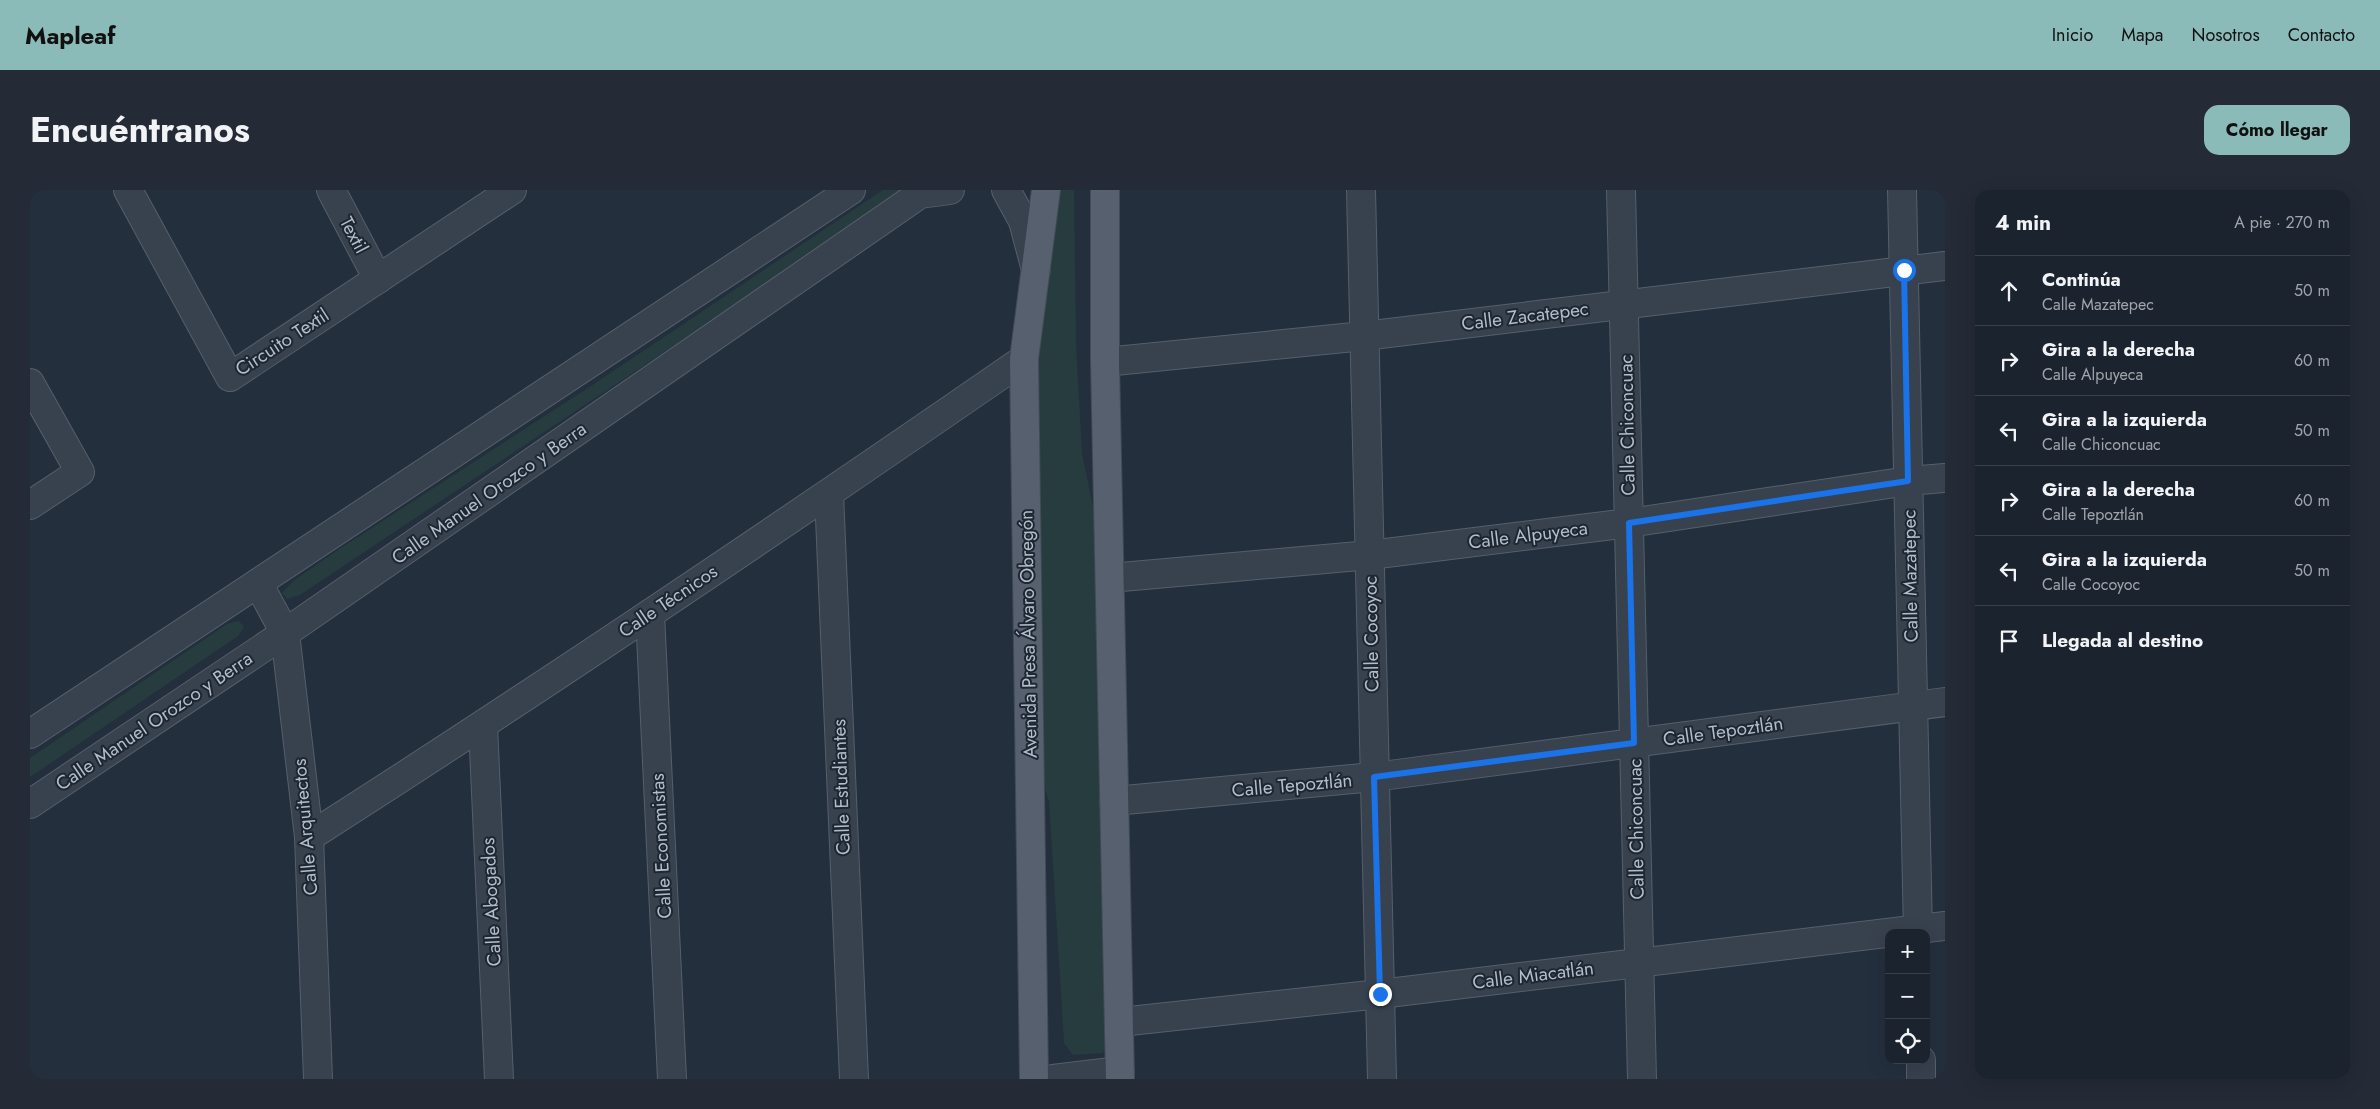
<!DOCTYPE html>
<html lang="es">
<head>
<meta charset="utf-8">
<style>
  :root { --surface:#1b232e; --page:#242b36; --text:#f1f3f6; --muted:#a0a4aa; --line:#39404a; --accent:#8bbbb9 }
  body { margin:0; font-family:Jost,sans-serif; background:var(--page); color:var(--text) }
  .controls { position:absolute; right:15px; bottom:15px; display:grid; overflow:hidden; border-radius:10px; box-shadow:0 5px 20px #0002 }
  .controls button { width:45px; height:45px; display:grid; place-items:center; padding:0; border:0; border-bottom:1px solid var(--line); background:var(--surface); color:var(--text); font:25px sans-serif }
  .stop { position:absolute; width:15px; height:15px; margin:-11px; border:4px solid #1a73e8; border-radius:50%; background:#fff }
  .stop.end { background:#1a73e8; border-color:#fff; box-shadow:0 1px 5px #0008 }
  .list { margin:0; padding:0; list-style:none }
  h2 { display:flex; justify-content:space-between; align-items:center; height:65px; margin:0; padding:0 20px; font-size:21px }
  h2 small { font-size:16px; font-weight:400; color:var(--muted) }
  .list li { display:grid; grid-template-columns:32px 1fr auto; gap:15px; align-items:center; box-sizing:border-box; height:70px; padding:0 20px; border-top:1px solid var(--line) }
  .list b { display:block; font-size:19px; white-space:nowrap }
  .list p { margin:0; font-size:16px; white-space:nowrap; color:var(--muted) }
  .list em { font-size:16px; font-style:normal; color:var(--muted) }
  .icon { flex:none; width:28px; height:28px; fill:none; stroke:currentColor; stroke-width:2; stroke-linecap:round; stroke-linejoin:round }
  .map { position:relative; flex:none; width:1915px; height:889px; overflow:hidden; border-radius:15px }
  header { display:flex; align-items:center; gap:30px; box-sizing:border-box; height:70px; padding:0 25px; background:var(--accent); color:#111 }
  header strong { font-size:24px }
  nav { display:flex; gap:28px; margin-inline-start:auto; font-size:18px }
  .intro { display:flex; align-items:center; justify-content:space-between; box-sizing:border-box; height:120px; padding:0 30px }
  h1 { margin:0; font-size:35px }
  .button { padding:12px 22px; border-radius:15px; background:var(--accent); color:#111; font-size:18px; font-weight:700 }
  main { display:flex; gap:30px; padding:0 30px }
  aside { flex:1; background:var(--surface); border-radius:15px; box-shadow:0 5px 20px #0002 }
  .map>svg:first-child { display:block }
</style>
</head>
<body>
<header>
<strong>Mapleaf</strong>
<nav><a>Inicio</a><a>Mapa</a><a>Nosotros</a><a>Contacto</a></nav>
</header>
<div class="intro"><h1>Encuéntranos</h1><a class="button">Cómo llegar</a></div>
<main>
<div class="map">
<svg width="1915" height="889" viewBox="0 0 1915 889">
  <rect width="100%" height="100%" fill="#242f3e"/>
  <g fill="#263c3f">
    <polygon points="853,0 877,0 270,405 257,409 252,403 263,391 308,360 561,196"/>
    <polygon points="1029,0 1044,0 1046,154 1052,264 1064,321 1078,851 1073,863 1043,865 1034,853 1019,611 1007,576 1002,379 1008,150"/>
    <polygon points="209,431 214,437 208,446 0,587 0,568 197,434"/>
  </g>
  <g fill="none" stroke-linecap="round" stroke-linejoin="round">
    <g stroke="#565f6c" stroke-width="30">
      <g id="minor">
        <polyline points="98,0 200,187 482,0"/>
        <polyline points="301,0 348,89"/>
        <polyline points="976,0 993,31 1006,80"/>
        <polyline points="1331,0 1352,889"/>
        <polyline points="1591,0 1612,889"/>
        <polyline points="1872,0 1888,743"/>
        <polyline points="1075,172 1334,146 1915,76"/>
        <polyline points="0,193 50,282 0,315"/>
        <polyline points="799,304 824,889"/>
        <polyline points="1080,388 1340,365 1599,333 1878,291 1915,288"/>
        <polyline points="228,393 255,443 279,647 288,889"/>
        <polyline points="620,424 642,889"/>
        <polyline points="453,536 469,889"/>
        <polyline points="0,544 821,0"/>
        <polyline points="1084,611 1344,587 1915,512"/>
        <polyline points="0,614 255,443 890,4 920,0"/>
        <path d="M279 647C520 493 758 332 994 169"/>
        <polyline points="1090,832 1350,804 1915,736"/>
        <polyline points="1891,870 1891,889"/>
        <polyline points="1023,889 1090,881"/>
      </g>
    </g>
    <g stroke="#414a57" stroke-width="30">
      <g id="major">
        <polyline points="1075,0 1075,172 1090,889"/>
        <polyline points="1004,889 994,169 1016,0"/>
      </g>
    </g>
    <use href="#minor" stroke="#38414e" stroke-width="28"/>
    <use href="#major" stroke="#56606e" stroke-width="28"/>
  </g>
  <g fill="none" stroke-linecap="round" stroke-linejoin="round">
    <polyline stroke="#1a73e8" stroke-width="6" points="1350,804 1344,587 1604,553 1599,333 1878,291 1874,80"/>
  </g>
  <g text-anchor="middle" dominant-baseline="central" stroke-width="4" stroke-linejoin="round" paint-order="stroke">
    <g font-size="19" fill="#b4bcc9" stroke="#1d2633">
      <text transform="translate(324 45) rotate(62)">Textil</text>
      <text transform="translate(1495 126) rotate(-7)">Calle Zacatepec</text>
      <text transform="translate(252 152) rotate(-33)">Circuito Textil</text>
      <text transform="translate(1597 235) rotate(-91)">Calle Chiconcuac</text>
      <text transform="translate(459 303) rotate(-35)">Calle Manuel Orozco y Berra</text>
      <text transform="translate(1498 345) rotate(-7)">Calle Alpuyeca</text>
      <text transform="translate(1880 386) rotate(-91)">Calle Mazatepec</text>
      <text transform="translate(638 411) rotate(-34)">Calle Técnicos</text>
      <text transform="translate(998 444) rotate(-91)">Avenida Presa Álvaro Obregón</text>
      <text transform="translate(1341 444) rotate(-91)">Calle Cocoyoc</text>
      <text transform="translate(124 531) rotate(-34)">Calle Manuel Orozco y Berra</text>
      <text transform="translate(1693 541) rotate(-8)">Calle Tepoztlán</text>
      <text transform="translate(1262 595) rotate(-5)">Calle Tepoztlán</text>
      <text transform="translate(811 597) rotate(-92)">Calle Estudiantes</text>
      <text transform="translate(275 637) rotate(-95)">Calle Arquitectos</text>
      <text transform="translate(1606 639) rotate(-91)">Calle Chiconcuac</text>
      <text transform="translate(631 656) rotate(-93)">Calle Economistas</text>
      <text transform="translate(461 712) rotate(-93)">Calle Abogados</text>
      <text transform="translate(1503 785) rotate(-7)">Calle Miacatlán</text>
    </g>
  </g>
</svg>
<div class="controls">
<button>+</button>
<button>−</button>
<button><svg class="icon" aria-label="locate" viewBox="0 0 24 24"><circle cx="12" cy="12" r="6"/><path d="M12 2v4M12 18v4M2 12h4M18 12h4"/></svg></button>
</div>
<div class="stop" style="left:1874px;top:80px"></div>
<div class="stop end" style="left:1350px;top:804px"></div>
</div>
<aside>
<h2>4 min<small>A pie · 270 m</small></h2>
<ul class="list">
<li><svg class="icon" aria-label="ahead" viewBox="0 0 24 24"><path d="M12 20V5M6 11l6-6 6 6"/></svg><div><b>Continúa</b><p>Calle Mazatepec</p></div><em>50 m</em></li>
<li><svg class="icon" aria-label="right" viewBox="0 0 24 24"><path d="M7 20v-9h11M14 6l5 5-5 5"/></svg><div><b>Gira a la derecha</b><p>Calle Alpuyeca</p></div><em>60 m</em></li>
<li><svg class="icon" aria-label="left" viewBox="0 0 24 24"><path d="M17 20v-9H6M10 6l-5 5 5 5"/></svg><div><b>Gira a la izquierda</b><p>Calle Chiconcuac</p></div><em>50 m</em></li>
<li><svg class="icon" aria-label="right" viewBox="0 0 24 24"><path d="M7 20v-9h11M14 6l5 5-5 5"/></svg><div><b>Gira a la derecha</b><p>Calle Tepoztlán</p></div><em>60 m</em></li>
<li><svg class="icon" aria-label="left" viewBox="0 0 24 24"><path d="M17 20v-9H6M10 6l-5 5 5 5"/></svg><div><b>Gira a la izquierda</b><p>Calle Cocoyoc</p></div><em>50 m</em></li>
<li><svg class="icon" aria-label="arrive" viewBox="0 0 24 24"><path d="M6 21V4h12l-3 4 3 4H6"/></svg><div><b>Llegada al destino</b></div></li>
</ul>
</aside>
</main>
</body>
</html>
